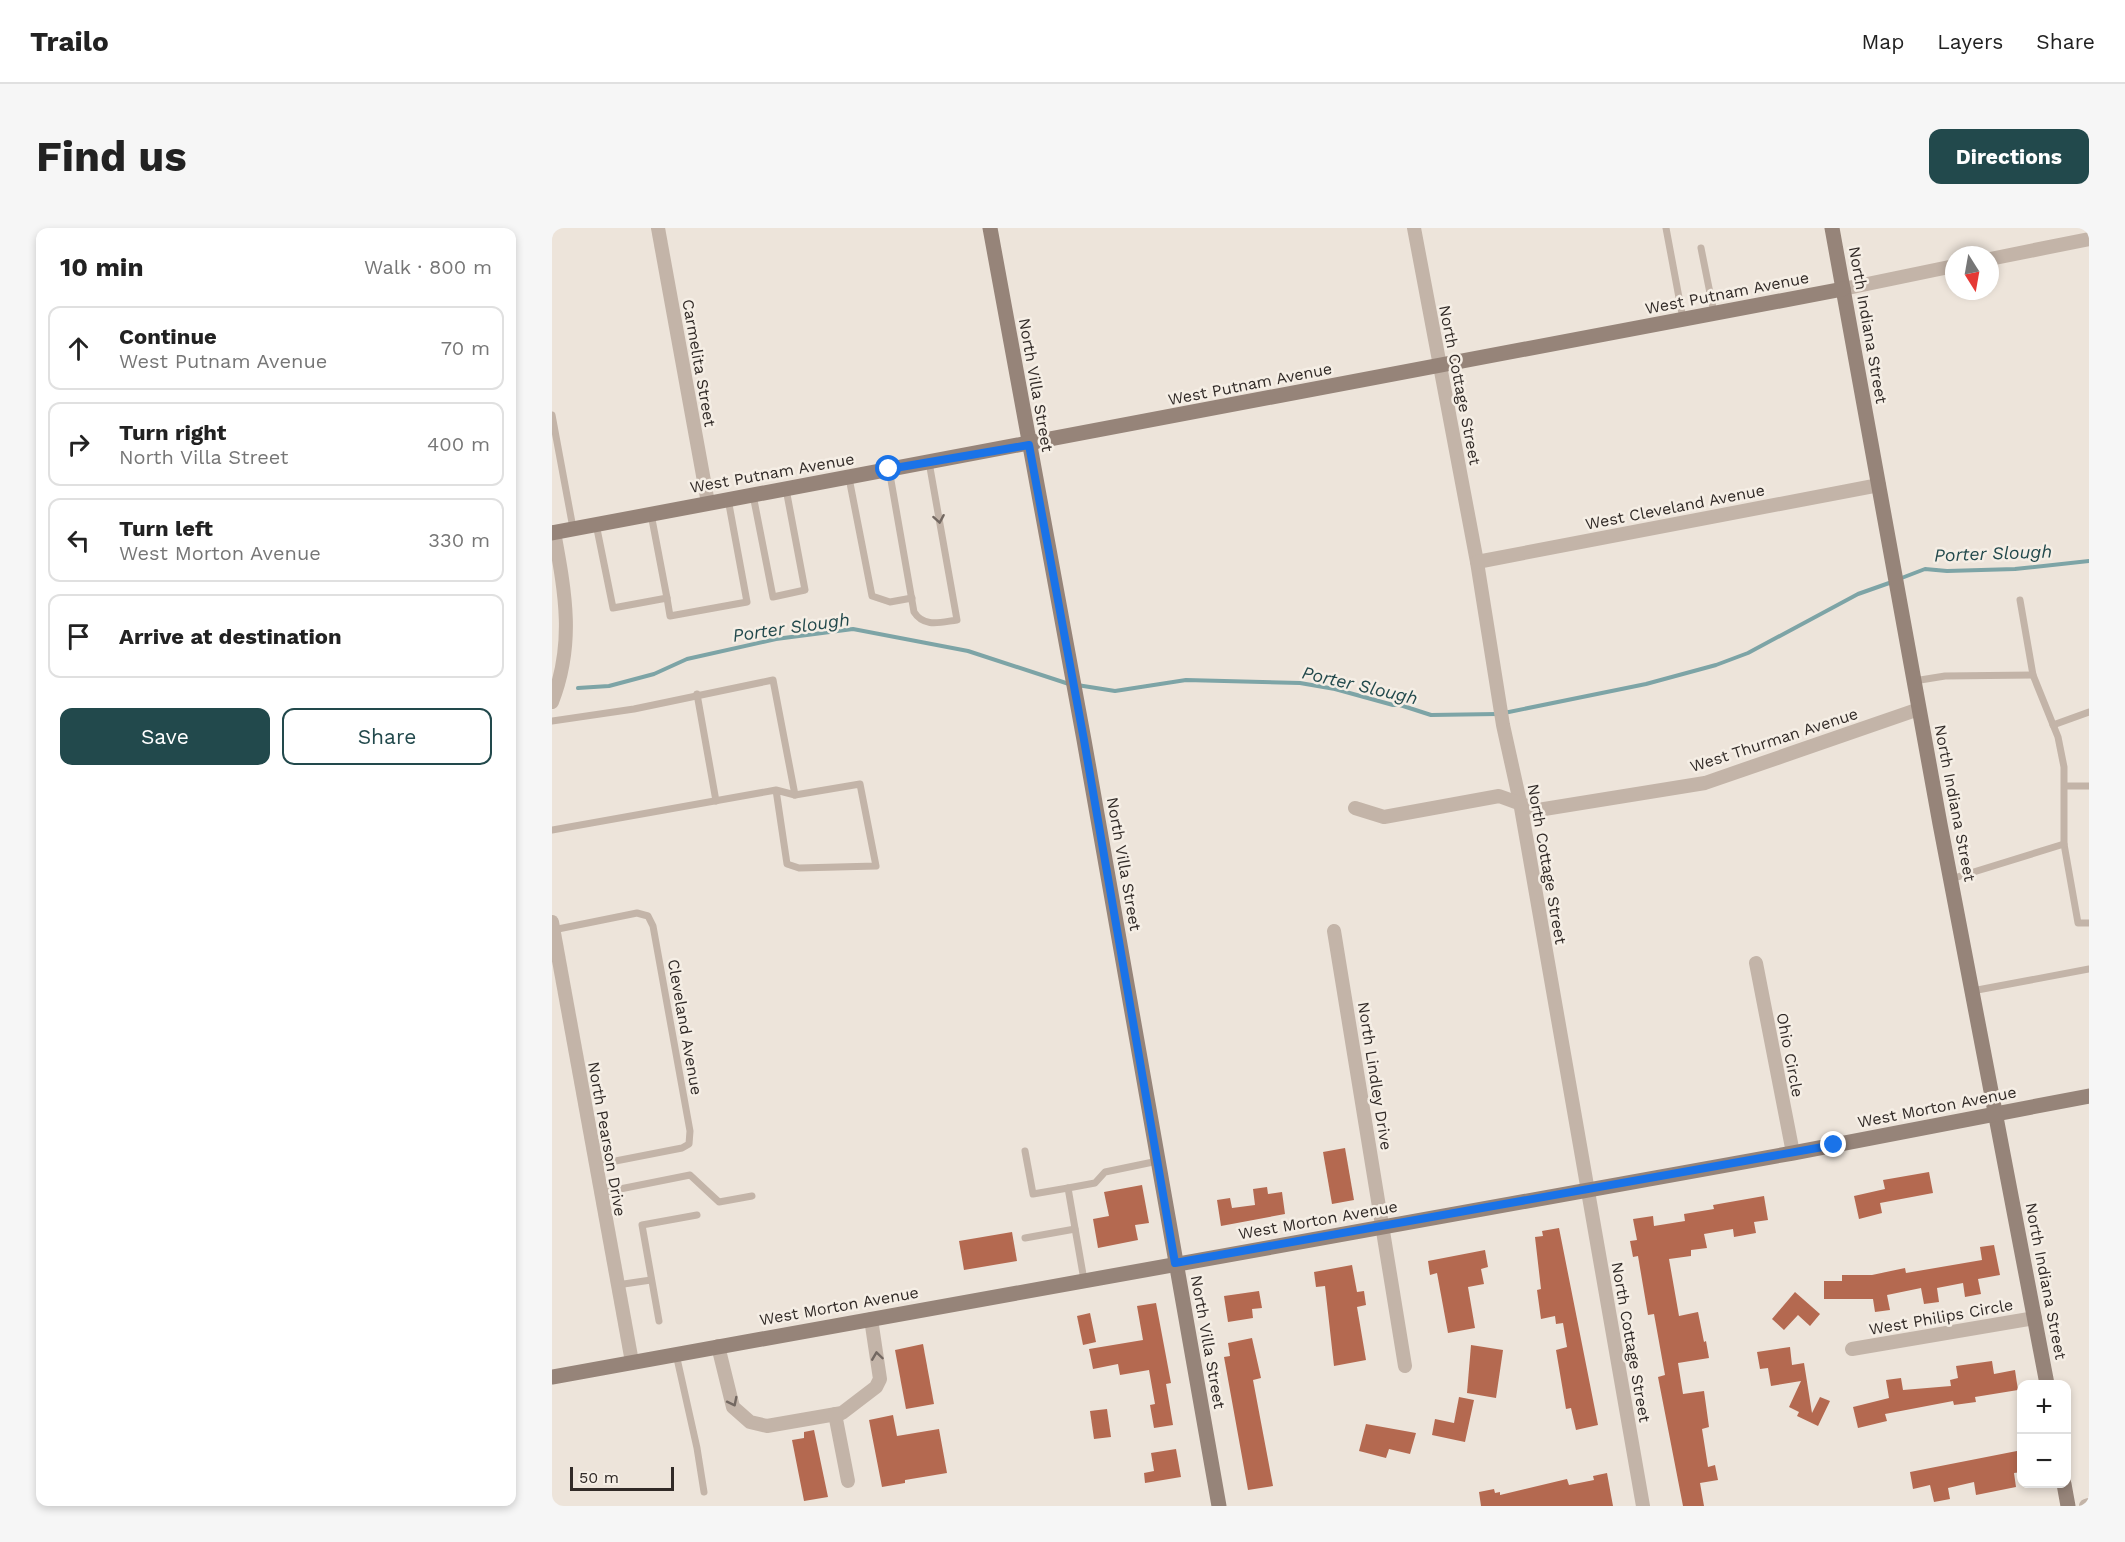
<!DOCTYPE html>
<html lang="en">
<head>
<meta charset="utf-8">
<style>
  :root { --surface:#fff; --page:#f6f6f6; --text:#222; --muted:#767676; --line:#e0e0e0; --accent:#22494c }
  body { margin:0; font-family:"Work Sans",sans-serif; background:var(--page); color:var(--text) }
  .controls { position:absolute; right:18px; bottom:18px; display:grid; overflow:hidden; border-radius:12px; box-shadow:0 3px 9px #0003 }
  .controls button { width:54px; height:54px; display:grid; place-items:center; padding:0; border:0; border-bottom:2px solid var(--line); background:var(--surface); color:var(--text); font:30px sans-serif }
  .compass { position:absolute; left:1393px; top:18px; width:54px; height:54px; border-radius:50%; background:var(--surface); box-shadow:0 3px 9px #0003; rotate:169deg }
  .scale { position:absolute; left:18px; bottom:15px; width:104px; box-sizing:border-box; padding-left:6px; border:3px solid #312a27; border-top:0; font-size:16px; line-height:21px; white-space:nowrap; color:#312a27; -webkit-text-stroke:4px #f5eee5; paint-order:stroke }
  .stop { position:absolute; width:18px; height:18px; margin:-14px; border:4px solid #1a73e8; border-radius:50%; background:#fff }
  .stop.end { background:#1a73e8; border-color:#fff; box-shadow:0 2px 6px #0008 }
  .list { margin:0; padding:0; list-style:none }
  h2 { display:flex; justify-content:space-between; align-items:center; height:78px; margin:0; padding:0 24px; font-size:26px }
  h2 small { font-size:20px; font-weight:400; color:var(--muted) }
  .list li { display:grid; grid-template-columns:39px 1fr auto; gap:18px; align-items:center; box-sizing:border-box; height:84px; margin:0 12px 12px; padding:0 12px; border:2px solid var(--line); border-radius:12px }
  .list b { display:block; font-size:22px; white-space:nowrap }
  .list p { margin:0; font-size:20px; white-space:nowrap; color:var(--muted) }
  .list em { font-size:20px; font-style:normal; color:var(--muted) }
  .actions { display:flex; gap:12px; padding:18px 24px }
  .actions a { flex:1; padding:14px 0; border:2px solid var(--accent); border-radius:12px; text-align:center; font-size:21px; color:var(--accent) }
  .actions .main { background:var(--accent); color:#fff }
  .icon { flex:none; width:33px; height:33px; fill:none; stroke:currentColor; stroke-width:2; stroke-linecap:round; stroke-linejoin:round }
  .map { position:relative; flex:none; width:1537px; height:1278px; overflow:hidden; border-radius:12px }
  header { display:flex; align-items:center; gap:36px; box-sizing:border-box; height:84px; padding:0 30px; background:var(--surface); border-bottom:2px solid var(--line) }
  header strong { font-size:28px }
  nav { display:flex; gap:33px; margin-inline-start:auto; font-size:21px }
  .intro { display:flex; align-items:center; justify-content:space-between; box-sizing:border-box; height:144px; padding:0 36px }
  h1 { margin:0; font-size:42px }
  .button { padding:15px 27px; border-radius:12px; background:var(--accent); color:#fff; font-size:21px; font-weight:700 }
  main { display:flex; gap:36px; padding:0 36px }
  aside { flex:1; background:var(--surface); border-radius:12px; box-shadow:0 3px 9px #0003 }
  .map>svg:first-child { display:block }
</style>
</head>
<body>
<header>
<strong>Trailo</strong>
<nav><a>Map</a><a>Layers</a><a>Share</a></nav>
</header>
<div class="intro"><h1>Find us</h1><a class="button">Directions</a></div>
<main>
<aside>
<h2>10 min<small>Walk · 800 m</small></h2>
<ul class="list">
<li><svg class="icon" aria-label="ahead" viewBox="0 0 24 24"><path d="M12 20V5M6 11l6-6 6 6"/></svg><div><b>Continue</b><p>West Putnam Avenue</p></div><em>70 m</em></li>
<li><svg class="icon" aria-label="right" viewBox="0 0 24 24"><path d="M7 20v-9h11M14 6l5 5-5 5"/></svg><div><b>Turn right</b><p>North Villa Street</p></div><em>400 m</em></li>
<li><svg class="icon" aria-label="left" viewBox="0 0 24 24"><path d="M17 20v-9H6M10 6l-5 5 5 5"/></svg><div><b>Turn left</b><p>West Morton Avenue</p></div><em>330 m</em></li>
<li><svg class="icon" aria-label="arrive" viewBox="0 0 24 24"><path d="M6 21V4h12l-3 4 3 4H6"/></svg><div><b>Arrive at destination</b></div></li>
</ul>
<div class="actions"><a class="main">Save</a><a>Share</a></div>
</aside>
<div class="map">
<svg width="1537" height="1278" viewBox="0 0 1537 1278">
  <rect width="100%" height="100%" fill="#ede4da"/>
  <g fill="none" stroke-linecap="round" stroke-linejoin="round">
    <g stroke="#7da4a6" stroke-width="4">
      <polyline points="1347,351 1373,341 1395,343 1463,341 1537,333"/>
      <polyline points="525,457 563,463 634,452 748,455 783,461 841,477 848,477 879,487 945,486"/>
      <polyline points="26,460 57,458 102,446 135,431 224,411 301,401 416,423 517,456"/>
      <polyline points="952,485 1094,456 1164,437 1196,425 1306,366 1340,354"/>
    </g>
  </g>
  <g fill="#b46950">
    <polygon points="793,920 802,972 780,976 771,924"/>
    <polygon points="1377,944 1381,965 1328,975 1330,985 1307,991 1302,968 1333,961 1331,952"/>
    <polygon points="590,957 597,995 583,997 586,1012 546,1020 541,991 557,988 552,964"/>
    <polygon points="715,959 716,966 730,964 733,986 669,998 665,972 678,970 680,980 703,977 701,961"/>
    <polygon points="1212,968 1216,992 1202,994 1204,1005 1182,1009 1181,1001 1152,1006 1155,1020 1139,1022 1139,1028 1117,1031 1127,1088 1146,1084 1152,1114 1154,1113 1157,1130 1126,1135 1131,1166 1152,1163 1157,1199 1150,1201 1156,1239 1163,1237 1166,1252 1148,1255 1152,1278 1131,1278 1106,1149 1113,1147 1102,1086 1096,1087 1086,1028 1081,1029 1078,1013 1085,1012 1081,991 1101,988 1102,998 1133,993 1132,986 1162,981 1161,977"/>
    <polygon points="1007,1000 1046,1197 1024,1202 1019,1180 1014,1181 1004,1122 1015,1119 1011,1095 1004,1096 1003,1088 989,1091 985,1062 989,1061 983,1009 991,1008 990,1003"/>
    <polygon points="460,1004 465,1033 412,1042 407,1013"/>
    <polygon points="1442,1017 1448,1047 1426,1051 1429,1066 1413,1069 1411,1055 1385,1060 1387,1074 1372,1076 1369,1060 1335,1067 1338,1082 1323,1084 1321,1071 1272,1071 1272,1053 1290,1053 1290,1047 1320,1047 1353,1040 1354,1045 1430,1032 1428,1019"/>
    <polygon points="933,1022 936,1039 929,1041 932,1056 916,1059 923,1100 896,1105 885,1045 878,1047 876,1033"/>
    <polygon points="800,1037 805,1064 812,1063 814,1077 805,1079 814,1132 782,1138 773,1058 764,1059 762,1044"/>
    <polygon points="707,1063 710,1080 700,1081 701,1090 676,1094 672,1068"/>
    <polygon points="1243,1064 1268,1086 1258,1098 1246,1087 1232,1102 1220,1091"/>
    <polygon points="604,1075 619,1155 614,1156 621,1197 602,1200 598,1177 603,1176 597,1142 568,1147 566,1136 541,1141 537,1121 591,1112 585,1078"/>
    <polygon points="538,1085 544,1114 531,1117 525,1088"/>
    <polygon points="700,1110 709,1150 701,1152 721,1258 696,1262 672,1129 678,1128 676,1115"/>
    <polygon points="371,1116 382,1176 354,1181 343,1122"/>
    <polygon points="919,1117 951,1122 944,1170 915,1165"/>
    <polygon points="1238,1119 1240,1137 1252,1135 1260,1185 1268,1169 1278,1173 1266,1198 1245,1188 1247,1184 1237,1179 1249,1153 1219,1158 1216,1140 1208,1141 1205,1124"/>
    <polygon points="1440,1133 1442,1146 1463,1142 1466,1162 1423,1169 1424,1174 1402,1177 1401,1173 1333,1186 1335,1193 1306,1200 1301,1179 1337,1170 1334,1152 1349,1150 1351,1162 1399,1158 1398,1152 1406,1150 1404,1138"/>
    <polygon points="907,1169 922,1172 913,1214 880,1207 883,1191 902,1195"/>
    <polygon points="555,1181 559,1209 542,1211 538,1183"/>
    <polygon points="341,1187 345,1208 387,1201 395,1245 353,1252 353,1255 330,1259 317,1192"/>
    <polygon points="814,1196 864,1205 858,1226 837,1221 834,1230 807,1223"/>
    <polygon points="262,1202 276,1269 252,1273 240,1212 252,1210 252,1204"/>
    <polygon points="624,1221 629,1249 593,1255 592,1245 602,1243 599,1225"/>
    <polygon points="1470,1222 1470,1244 1462,1245 1464,1259 1424,1267 1422,1254 1396,1260 1398,1271 1382,1274 1378,1257 1361,1261 1358,1244"/>
    <polygon points="1055,1245 1061,1278 929,1278 927,1264 942,1261 943,1265 948,1264 948,1267 1015,1251 1017,1257 1042,1252 1041,1248"/>
  </g>
  <g fill="none" stroke-linecap="round" stroke-linejoin="round">
    <g stroke="#c3b4a8" stroke-width="7">
      <polyline points="1114,0 1131,91"/>
      <polyline points="1149,20 1162,85"/>
      <polyline points="0,187 21,300"/>
      <path d="M337 241 362 384C372 400 389 394 405 392L377 234"/>
      <polyline points="297,250 320,368 338,374 360,370"/>
      <polyline points="201,267 221,369 253,362 234,261"/>
      <polyline points="99,286 115,370"/>
      <polyline points="44,296 61,380 115,370 118,388 195,374 176,271"/>
      <polyline points="1468,372 1481,447 1506,509 1512,539 1512,616 1526,695 1537,695"/>
      <polyline points="1362,453 1393,448 1481,447"/>
      <polyline points="145,466 164,573"/>
      <polyline points="0,493 82,481 221,452 243,567"/>
      <polyline points="1501,497 1537,484"/>
      <polyline points="1513,558 1537,558"/>
      <polyline points="0,602 224,562 243,567 308,556 324,638 247,640 235,636 224,562"/>
      <polyline points="1399,651 1512,616"/>
      <polyline points="1,702 85,685 96,688 101,698 138,903 137,916 130,920 43,937"/>
      <polyline points="1420,763 1537,741"/>
      <polyline points="473,923 481,966 516,960"/>
      <polyline points="48,965 138,947 167,974 200,968"/>
      <polyline points="473,1010 523,1001"/>
      <polyline points="532,1052 516,960 543,955 553,944 606,933"/>
      <polyline points="65,1057 99,1052"/>
      <polyline points="107,1093 90,997 145,987"/>
      <polyline points="124,1126 145,1220 152,1264"/>
    </g>
    <g stroke="#c3b4a8" stroke-width="14">
      <polyline points="106,0 156,275"/>
      <polyline points="862,0 925,334 951,497 968,574 1091,1278"/>
      <polyline points="1438,31 1537,11"/>
      <polyline points="1291,61 1402,38"/>
      <polyline points="925,334 1327,257"/>
      <path d="M0 474C23 415 13 364 2 304"/>
      <polyline points="803,580 832,589 947,568 986,582 1153,555 1367,481"/>
      <polyline points="0,694 80,1134"/>
      <polyline points="782,703 853,1138"/>
      <polyline points="1204,735 1241,925"/>
      <polyline points="166,1118 181,1179 198,1194 215,1198 290,1185 324,1159 328,1151 319,1091"/>
      <polyline points="1300,1121 1483,1090"/>
      <polyline points="283,1186 296,1253"/>
      <polyline points="1534,1278 1537,1277"/>
    </g>
    <g stroke="#968479" stroke-width="15">
      <polyline points="438,0 532,512 667,1278"/>
      <polyline points="1280,0 1388,596 1495,1156"/>
      <polyline points="0,305 1291,61"/>
      <polyline points="0,1149 1241,925 1537,868"/>
      <polyline points="1512,1256 1516,1278"/>
    </g>
  </g>
  <defs><path id="oneway-chevron" d="M-2-3.5L2.5 0L-2 3.5" fill="none" stroke-width="1.6" stroke-linecap="round" stroke-linejoin="round" transform="scale(1.5)"/></defs>
  <g stroke="#736861">
    <use href="#oneway-chevron" transform="translate(387 291) rotate(80)"/>
    <use href="#oneway-chevron" transform="translate(325 1128) rotate(-98)"/>
    <use href="#oneway-chevron" transform="translate(181 1174) rotate(63)"/>
  </g>
  <g fill="none" stroke-linecap="round" stroke-linejoin="round">
    <polyline stroke="#1a73e8" stroke-width="8" points="337,241 477,217 532,512 623,1035 1282,917"/>
  </g>
  <g text-anchor="middle" dominant-baseline="central" stroke-width="5" stroke-linejoin="round" paint-order="stroke">
    <g font-size="16" fill="#312a27" stroke="#f5eee5">
      <text transform="translate(1175 65) rotate(-11)">West Putnam Avenue</text>
      <text transform="translate(1316 97) rotate(80)">North Indiana Street</text>
      <text transform="translate(147 135) rotate(80)">Carmelita Street</text>
      <text transform="translate(698 156) rotate(-11)">West Putnam Avenue</text>
      <text transform="translate(484 157) rotate(80)">North Villa Street</text>
      <text transform="translate(908 157) rotate(79)">North Cottage Street</text>
      <text transform="translate(220 245) rotate(-10)">West Putnam Avenue</text>
      <text transform="translate(1123 279) rotate(-11)">West Cleveland Avenue</text>
      <text transform="translate(1222 512) rotate(-18)">West Thurman Avenue</text>
      <text transform="translate(1403 575) rotate(79)">North Indiana Street</text>
      <text transform="translate(572 636) rotate(80)">North Villa Street</text>
      <text transform="translate(995 636) rotate(80)">North Cottage Street</text>
      <text transform="translate(133 799) rotate(80)">Cleveland Avenue</text>
      <text transform="translate(1238 827) rotate(79)">Ohio Circle</text>
      <text transform="translate(823 848) rotate(81)">North Lindley Drive</text>
      <text transform="translate(1385 879) rotate(-11)">West Morton Avenue</text>
      <text transform="translate(55 911) rotate(80)">North Pearson Drive</text>
      <text transform="translate(766 992) rotate(-10)">West Morton Avenue</text>
      <text transform="translate(1494 1053) rotate(79)">North Indiana Street</text>
      <text transform="translate(287 1078) rotate(-10)">West Morton Avenue</text>
      <text transform="translate(1389 1089) rotate(-10)">West Philips Circle</text>
      <text transform="translate(656 1114) rotate(80)">North Villa Street</text>
      <text transform="translate(1079 1114) rotate(80)">North Cottage Street</text>
    </g>
    <g font-size="18" font-style="italic" fill="#22494c" stroke="#f5eee5">
      <text transform="translate(1441 325) rotate(-2)">Porter Slough</text>
      <text transform="translate(239 399) rotate(-8)">Porter Slough</text>
      <text transform="translate(808 457) rotate(13)">Porter Slough</text>
    </g>
  </g>
</svg>
<div class="controls">
<button>+</button>
<button>−</button>
</div>
<svg class="compass" viewBox="-18 -18 36 36"><path d="M0-13l5 13h-10z" fill="#e53935"/><path d="M0 13l5-13h-10z" fill="#767676"/></svg>
<div class="scale">50 m</div>
<div class="stop" style="left:337px;top:241px"></div>
<div class="stop end" style="left:1282px;top:917px"></div>
</div>
</main>
</body>
</html>
